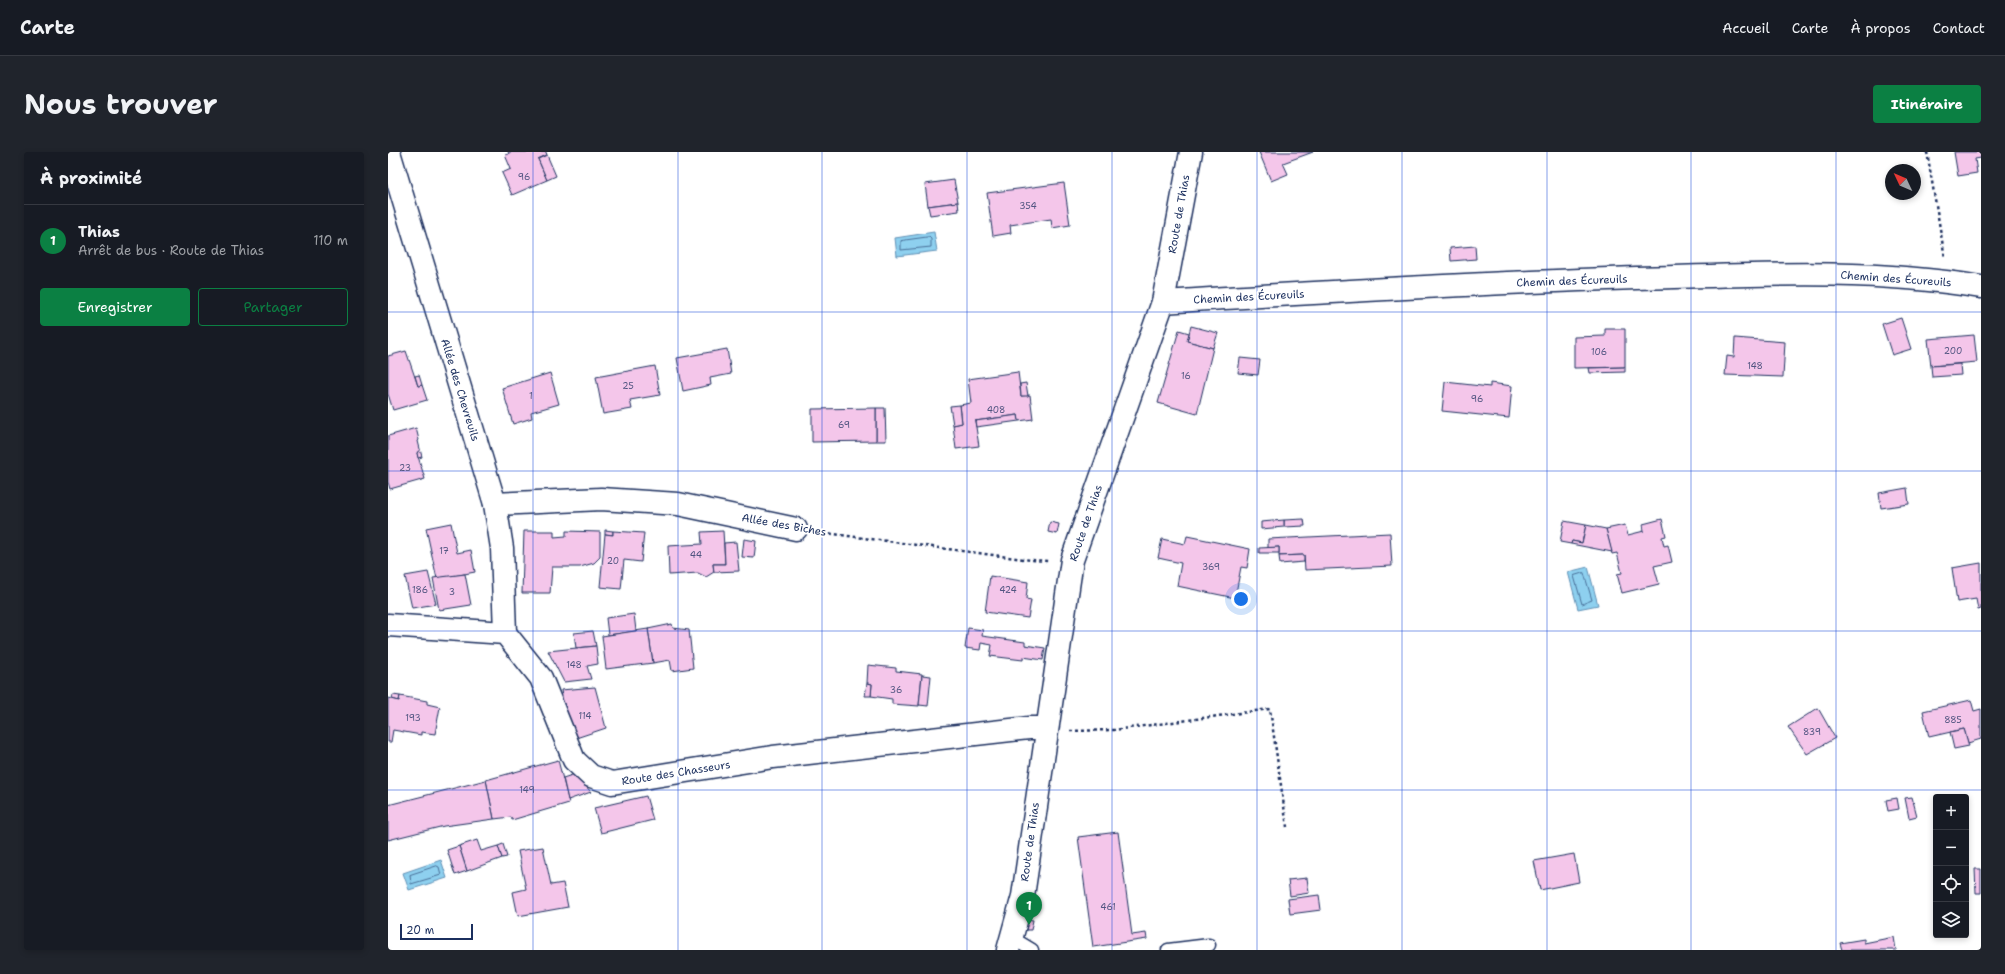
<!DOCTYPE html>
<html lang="fr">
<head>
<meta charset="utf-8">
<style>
  :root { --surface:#171b24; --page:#20242c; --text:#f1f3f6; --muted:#9ea1a6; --line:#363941; --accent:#0b8043 }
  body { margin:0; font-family:"Shantell Sans",sans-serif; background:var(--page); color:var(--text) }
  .controls { position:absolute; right:12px; bottom:12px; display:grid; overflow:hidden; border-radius:4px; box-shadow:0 2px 6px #0003 }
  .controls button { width:36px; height:36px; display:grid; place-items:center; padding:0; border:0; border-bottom:1px solid var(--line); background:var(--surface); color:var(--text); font:20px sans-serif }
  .compass { position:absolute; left:1497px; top:12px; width:36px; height:36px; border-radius:50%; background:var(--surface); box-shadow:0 2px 6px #0003; rotate:314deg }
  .scale { position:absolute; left:12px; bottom:10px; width:73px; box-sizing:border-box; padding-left:4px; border:2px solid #1b2f5e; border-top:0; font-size:11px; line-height:14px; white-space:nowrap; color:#1b2f5e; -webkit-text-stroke:3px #fff; paint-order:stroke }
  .you { position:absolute; left:853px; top:447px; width:14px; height:14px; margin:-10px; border:3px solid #fff; border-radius:50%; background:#1a73e8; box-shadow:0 0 0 6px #1a73e833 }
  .badge { display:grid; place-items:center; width:26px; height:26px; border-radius:50%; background:var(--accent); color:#fff; font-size:13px; font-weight:700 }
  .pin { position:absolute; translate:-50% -33px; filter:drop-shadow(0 1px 2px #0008) }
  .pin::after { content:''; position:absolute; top:21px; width:14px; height:12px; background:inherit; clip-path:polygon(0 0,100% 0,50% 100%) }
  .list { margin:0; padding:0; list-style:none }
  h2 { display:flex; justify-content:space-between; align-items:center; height:52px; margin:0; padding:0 16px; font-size:17px }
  h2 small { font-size:13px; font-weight:400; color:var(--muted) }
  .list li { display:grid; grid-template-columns:26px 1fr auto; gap:12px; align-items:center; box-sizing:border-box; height:72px; padding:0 16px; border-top:1px solid var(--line) }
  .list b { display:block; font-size:15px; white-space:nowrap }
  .list p { margin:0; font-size:13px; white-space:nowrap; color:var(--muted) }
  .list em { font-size:13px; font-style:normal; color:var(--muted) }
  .actions { display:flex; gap:8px; padding:12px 16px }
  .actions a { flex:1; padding:9px 0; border:1px solid var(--accent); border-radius:4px; text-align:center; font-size:14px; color:var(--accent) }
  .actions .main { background:var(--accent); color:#fff }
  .icon { flex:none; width:22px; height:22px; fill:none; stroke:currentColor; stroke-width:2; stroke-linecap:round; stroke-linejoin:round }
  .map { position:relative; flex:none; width:1593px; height:798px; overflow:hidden; border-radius:4px }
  header { display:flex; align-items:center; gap:24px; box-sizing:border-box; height:56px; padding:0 20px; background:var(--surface); border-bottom:1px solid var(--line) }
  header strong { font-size:19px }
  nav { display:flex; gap:22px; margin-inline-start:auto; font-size:14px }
  .intro { display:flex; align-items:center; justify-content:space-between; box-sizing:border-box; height:96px; padding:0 24px }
  h1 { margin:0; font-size:28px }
  .button { padding:10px 18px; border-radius:4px; background:var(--accent); color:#fff; font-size:14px; font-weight:700 }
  main { display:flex; gap:24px; padding:0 24px }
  aside { flex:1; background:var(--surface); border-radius:4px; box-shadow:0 2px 6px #0003 }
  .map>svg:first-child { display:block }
</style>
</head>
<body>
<header>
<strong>Carte</strong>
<nav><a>Accueil</a><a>Carte</a><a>À propos</a><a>Contact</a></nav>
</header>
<div class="intro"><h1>Nous trouver</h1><a class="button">Itinéraire</a></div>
<main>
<aside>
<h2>À proximité<small></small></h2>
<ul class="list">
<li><span class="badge">1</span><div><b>Thias</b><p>Arrêt de bus · Route de Thias</p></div><em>110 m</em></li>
</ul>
<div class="actions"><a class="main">Enregistrer</a><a>Partager</a></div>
</aside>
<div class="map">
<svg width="1593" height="798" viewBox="0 0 1593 798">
  <rect width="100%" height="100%" fill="#fff"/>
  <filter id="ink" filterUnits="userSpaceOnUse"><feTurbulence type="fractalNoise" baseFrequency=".025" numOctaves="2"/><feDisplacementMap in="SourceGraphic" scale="8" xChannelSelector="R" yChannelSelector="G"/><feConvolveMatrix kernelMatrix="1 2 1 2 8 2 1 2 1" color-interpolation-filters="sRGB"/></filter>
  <g filter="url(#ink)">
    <g fill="#8ed0ef" stroke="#6090b5">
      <polygon points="546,80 549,99 509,104 507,86"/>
      <polygon points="1200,415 1210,453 1190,457 1180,420"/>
      <polygon points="53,708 59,726 21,738 15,721"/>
    </g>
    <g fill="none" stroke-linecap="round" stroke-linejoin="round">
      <g stroke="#496f98" stroke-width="1">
        <polygon points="541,85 543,87 543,95 513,98 513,89"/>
        <polygon points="1196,421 1204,448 1194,452 1186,424"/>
        <polygon points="49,714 51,715 53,723 23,732 22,723"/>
      </g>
    </g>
    <g fill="#f4c6ea" stroke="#1b2f5e">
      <polygon points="120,0 158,0 159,3 150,7 159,28 124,43 114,21 123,17 117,3 121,2"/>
      <polygon points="871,0 925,0 895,11 900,22 883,29"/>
      <polygon points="1566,0 1593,0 1593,6 1587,7 1589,21 1570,24"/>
      <polygon points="159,3 168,24 159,28 150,7"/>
      <polygon points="566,28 570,50 540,54 537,32"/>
      <polygon points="676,31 682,73 664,76 663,67 622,73 623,81 605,84 599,41"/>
      <polygon points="570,50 571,59 542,63 540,54"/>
      <polygon points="1087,94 1088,107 1063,109 1062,96"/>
      <polygon points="1513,166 1523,197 1504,203 1494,172"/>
      <polygon points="803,174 830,181 825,196 799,189"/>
      <polygon points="1217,177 1237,177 1237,215 1186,216 1186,185 1217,184"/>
      <polygon points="791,178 801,181 799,189 825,196 809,262 770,251"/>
      <polygon points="1586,183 1589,210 1543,214 1540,187"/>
      <polygon points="1347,186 1397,190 1395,225 1337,223 1339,204 1346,205"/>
      <polygon points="339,197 343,222 322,226 323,233 295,239 289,206"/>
      <polygon points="18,199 30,234 34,233 39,248 5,258 0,242 0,204"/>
      <polygon points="852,206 872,208 870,223 850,221"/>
      <polygon points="1572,212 1573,223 1544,225 1543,214"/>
      <polygon points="267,214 272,243 242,248 244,257 215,262 208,225"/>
      <polygon points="1237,215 1237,220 1202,221 1201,216"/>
      <polygon points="630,220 633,244 642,243 645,267 631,269 630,263 587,269 591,294 568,297 565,273 574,271 572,253 583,251 580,227"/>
      <polygon points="162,221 171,252 143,260 144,266 125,272 114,236"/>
      <polygon points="31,223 34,233 30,234 27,224"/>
      <polygon points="1057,230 1102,235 1102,231 1124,234 1121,266 1054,259"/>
      <polygon points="638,231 640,244 633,244 632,232"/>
      <polygon points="572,253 574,271 565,273 562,254"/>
      <polygon points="488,256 497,256 498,289 488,289"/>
      <polygon points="488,256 488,289 424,290 424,257"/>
      <polygon points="630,263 631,269 588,275 587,269"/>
      <polygon points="28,276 31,288 30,289 32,297 29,301 37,327 2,337 0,330 0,284"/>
      <polygon points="32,297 34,305 30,306 29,301"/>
      <polygon points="1519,336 1521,352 1493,356 1491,341"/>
      <polygon points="916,367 917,374 896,375 896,368"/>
      <polygon points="1274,367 1278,384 1274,385 1276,394 1280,393 1284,410 1266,414 1271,432 1234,441 1229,422 1234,421 1229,401 1224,402 1218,377 1237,373 1240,383 1256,379 1255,372"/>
      <polygon points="896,368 896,375 873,377 873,370"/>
      <polygon points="1176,369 1198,373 1194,391 1184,389 1183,392 1172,390"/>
      <polygon points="662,370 671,372 669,382 660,380"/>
      <polygon points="63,371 69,401 83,398 87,420 49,427 38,376"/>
      <polygon points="1198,373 1218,377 1224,400 1183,392 1184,389 1194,391"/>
      <polygon points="217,378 225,379 225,383 217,382"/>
      <polygon points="136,379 166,379 166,385 178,384 178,379 212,380 212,405 206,411 192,415 164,415 162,441 134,441"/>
      <polygon points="225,379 256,381 253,410 236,408 233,437 212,435 217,382 225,383"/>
      <polygon points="335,379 337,412 325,412 326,420 318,425 310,421 281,423 280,394 314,392 313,380"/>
      <polygon points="1002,381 1004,414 917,418 916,403 891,404 891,395 880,396 880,387"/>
      <polygon points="799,384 862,397 859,416 853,415 847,446 789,434 793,411 770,406 774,387 797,392"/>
      <polygon points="356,387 368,389 366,406 354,405"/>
      <polygon points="348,390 351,419 326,420 325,412 337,412 336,391"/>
      <polygon points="891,395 891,401 871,401 871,396"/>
      <polygon points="916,403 916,410 892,412 891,404"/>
      <polygon points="1593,411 1593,457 1590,458 1588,447 1569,450 1564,416"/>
      <polygon points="40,420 48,452 24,456 17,424"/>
      <polygon points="77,422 83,453 51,458 45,426"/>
      <polygon points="602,424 640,430 638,447 643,448 640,466 597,460"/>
      <polygon points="246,462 248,479 220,483 218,466"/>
      <polygon points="284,472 285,476 301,478 305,516 284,519 282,508 265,511 260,477"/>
      <polygon points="580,476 595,478 594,484 637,490 637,493 657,496 655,508 635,505 635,508 602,504 604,493 593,491 592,498 577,496"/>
      <polygon points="260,477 265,511 218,517 214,484"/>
      <polygon points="205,479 208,494 188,496 186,481"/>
      <polygon points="208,494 210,512 199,514 203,527 176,530 160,499"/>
      <polygon points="480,513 508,516 508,519 534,522 531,554 504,552 504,547 483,544 484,532 479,531"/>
      <polygon points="534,523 543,524 540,554 531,553"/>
      <polygon points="479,531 484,532 483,544 477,544"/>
      <polygon points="207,535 218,576 185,587 175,551 173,538"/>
      <polygon points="5,543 12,544 11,549 4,547"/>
      <polygon points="12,544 39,549 39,552 52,555 47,582 33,580 33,583 5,578 3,590 0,590 0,546 11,549"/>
      <polygon points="1583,548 1586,559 1593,557 1593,587 1580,591 1576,577 1541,585 1535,559"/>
      <polygon points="1430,556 1447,586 1419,602 1400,575"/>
      <polygon points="1576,577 1581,594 1566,597 1562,580"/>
      <polygon points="170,608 181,651 124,668 123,665 106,667 98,628"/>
      <polygon points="187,622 203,640 180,648 175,626"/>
      <polygon points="98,628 106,667 56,674 0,688 0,653"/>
      <polygon points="258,644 265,668 213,681 206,656"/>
      <polygon points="1524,645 1529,664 1521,666 1517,646"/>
      <polygon points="1509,646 1511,657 1500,659 1498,648"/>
      <polygon points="730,680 744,783 758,781 759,787 705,795 690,685"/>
      <polygon points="89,688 93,699 110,694 114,706 79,719 71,694"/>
      <polygon points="115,692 119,705 114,706 110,694"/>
      <polygon points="71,694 79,719 67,723 59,698"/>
      <polygon points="155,695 163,733 175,731 180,755 130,764 125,740 138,737 130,699"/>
      <polygon points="1186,702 1191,730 1152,738 1146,709"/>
      <polygon points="1587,717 1593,717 1593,741 1588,741"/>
      <polygon points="919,726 921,741 902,744 900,728"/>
      <polygon points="931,743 933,758 902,762 900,747"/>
      <polygon points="639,767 645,768 643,778 638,778"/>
      <polygon points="1506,785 1508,798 1454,798 1452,791 1476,787 1476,791"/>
    </g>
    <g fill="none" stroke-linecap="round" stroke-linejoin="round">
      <g stroke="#1b2f5e" stroke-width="15">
        <g id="service">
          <polyline points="624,786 644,798"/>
          <polyline points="780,798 821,793"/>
        </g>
      </g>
      <g stroke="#1b2f5e" stroke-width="25">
        <g id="minor">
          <polyline points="1,0 107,352 114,396 117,481"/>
          <path d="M775 150C933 140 1090 131 1248 126 1363 123 1479 116 1593 135"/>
          <polyline points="107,352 213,347 290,352 408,377"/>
          <polyline points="0,473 117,481 153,526 186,608 203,624 224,631 385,605 641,576 658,576"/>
        </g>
      </g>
      <g stroke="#1b2f5e" stroke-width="25">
        <polyline id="tertiary" points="620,798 635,744 684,408 775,150 803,0"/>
      </g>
      <g stroke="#1b2f5e" stroke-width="2.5" stroke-dasharray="3 3" stroke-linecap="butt">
        <polyline points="1539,0 1557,106"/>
        <polyline points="430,380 643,408 661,409"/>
        <polyline points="682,579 726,578 882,557 899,675"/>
      </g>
      <use href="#service" stroke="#fff" stroke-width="12"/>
      <use href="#minor" stroke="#fff" stroke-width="22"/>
      <use href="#tertiary" stroke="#fff" stroke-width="22"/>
    </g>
  </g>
  <path fill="none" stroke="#1d4ed8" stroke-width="1" stroke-opacity="0.55" d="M145 0V798M290 0V798M434 0V798M579 0V798M724 0V798M869 0V798M1014 0V798M1159 0V798M1303 0V798M1448 0V798M0 160H1593M0 319H1593M0 479H1593M0 638H1593"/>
  <g text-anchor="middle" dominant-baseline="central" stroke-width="4" stroke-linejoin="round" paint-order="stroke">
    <g font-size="9" fill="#515581">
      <text x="136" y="25">96</text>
      <text x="640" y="54">354</text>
      <text x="1565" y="199">200</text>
      <text x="1211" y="200">106</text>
      <text x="1367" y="214">148</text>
      <text x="798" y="224">16</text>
      <text x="240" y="234">25</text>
      <text x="143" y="244">1</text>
      <text x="1089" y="247">96</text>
      <text x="608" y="258">408</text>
      <text x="456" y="273">69</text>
      <text x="17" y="316">23</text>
      <text x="56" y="399">17</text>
      <text x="308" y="403">44</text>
      <text x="225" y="409">20</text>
      <text x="823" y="415">369</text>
      <text x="32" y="438">186</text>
      <text x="620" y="438">424</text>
      <text x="64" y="440">3</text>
      <text x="186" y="513">148</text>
      <text x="508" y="538">36</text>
      <text x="197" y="564">114</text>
      <text x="25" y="566">193</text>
      <text x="1565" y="568">885</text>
      <text x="1424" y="580">839</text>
      <text x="139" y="638">149</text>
      <text x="720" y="755">461</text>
    </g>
    <g font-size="11" fill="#1b2f5e" stroke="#fff">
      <text transform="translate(791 62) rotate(-80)">Route de Thias</text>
      <text transform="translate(1508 127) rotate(4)">Chemin des Écureuils</text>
      <text transform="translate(1184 129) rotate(-2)">Chemin des Écureuils</text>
      <text transform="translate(861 145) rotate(-3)">Chemin des Écureuils</text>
      <text transform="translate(72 238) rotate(73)">Allée des Chevreuils</text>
      <text transform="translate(698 371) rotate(-71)">Route de Thias</text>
      <text transform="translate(396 373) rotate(10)">Allée des Biches</text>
      <text transform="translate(288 621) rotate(-9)">Route des Chasseurs</text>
      <text transform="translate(642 690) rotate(-82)">Route de Thias</text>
    </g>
  </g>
</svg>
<div class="controls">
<button>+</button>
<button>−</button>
<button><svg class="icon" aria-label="locate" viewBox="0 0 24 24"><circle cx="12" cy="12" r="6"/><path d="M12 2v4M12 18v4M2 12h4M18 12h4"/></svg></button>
<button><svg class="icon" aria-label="layers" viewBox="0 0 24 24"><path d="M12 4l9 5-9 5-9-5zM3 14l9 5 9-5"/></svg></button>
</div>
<svg class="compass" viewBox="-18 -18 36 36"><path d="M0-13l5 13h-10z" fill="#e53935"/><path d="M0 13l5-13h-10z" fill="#9ea1a6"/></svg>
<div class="scale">20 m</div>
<div class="you"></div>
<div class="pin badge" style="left:641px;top:773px">1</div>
</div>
</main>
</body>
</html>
